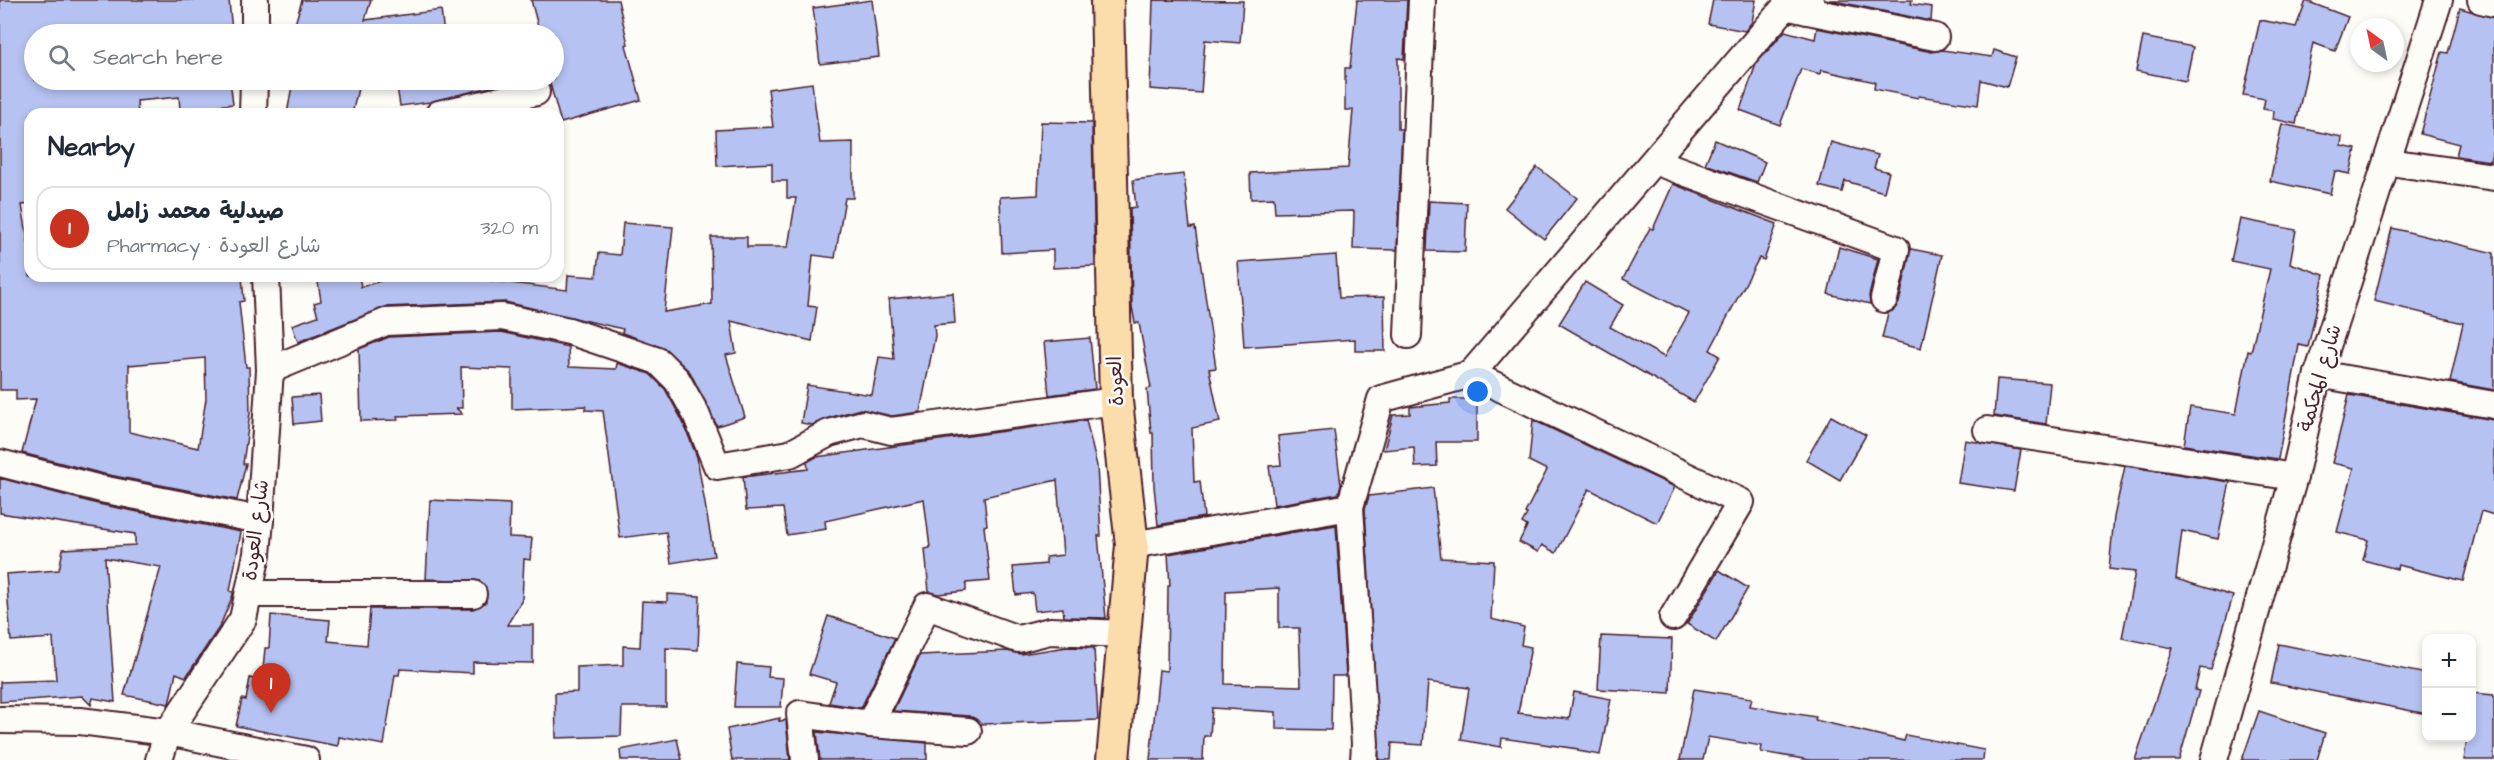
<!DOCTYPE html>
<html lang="en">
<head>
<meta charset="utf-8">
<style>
  :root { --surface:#fff; --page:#f6f6f7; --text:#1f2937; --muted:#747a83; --line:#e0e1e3; --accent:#c8321e }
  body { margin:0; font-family:"Architects Daughter","Playpen Sans Arabic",sans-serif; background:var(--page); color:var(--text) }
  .controls { position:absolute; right:18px; bottom:18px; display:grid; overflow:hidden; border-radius:12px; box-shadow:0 3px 9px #0003 }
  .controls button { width:54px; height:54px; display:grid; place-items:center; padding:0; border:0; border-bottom:2px solid var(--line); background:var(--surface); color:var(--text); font:30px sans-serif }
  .compass { position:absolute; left:2350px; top:18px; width:54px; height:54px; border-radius:50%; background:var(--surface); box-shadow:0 3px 9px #0003; rotate:327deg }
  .you { position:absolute; left:1478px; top:392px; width:21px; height:21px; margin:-15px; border:4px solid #fff; border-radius:50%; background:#1a73e8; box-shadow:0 0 0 9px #1a73e833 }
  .badge { display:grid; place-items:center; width:39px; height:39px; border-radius:50%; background:var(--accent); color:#fff; font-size:20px; font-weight:700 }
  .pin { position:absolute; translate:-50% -50px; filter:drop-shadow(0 2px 3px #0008) }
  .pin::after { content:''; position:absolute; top:32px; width:21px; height:18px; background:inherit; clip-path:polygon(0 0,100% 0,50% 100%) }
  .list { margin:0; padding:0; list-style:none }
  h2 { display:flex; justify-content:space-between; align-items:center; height:78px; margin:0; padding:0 24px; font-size:26px }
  h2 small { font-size:20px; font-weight:400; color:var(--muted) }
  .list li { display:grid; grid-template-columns:39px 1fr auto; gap:18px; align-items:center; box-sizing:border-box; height:84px; margin:0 12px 12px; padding:0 12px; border:2px solid var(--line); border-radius:18px }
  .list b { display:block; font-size:22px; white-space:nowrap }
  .list p { margin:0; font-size:20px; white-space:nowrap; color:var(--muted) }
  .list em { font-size:20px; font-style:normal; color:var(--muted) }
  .icon { flex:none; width:33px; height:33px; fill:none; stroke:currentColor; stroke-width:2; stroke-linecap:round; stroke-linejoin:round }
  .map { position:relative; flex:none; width:2494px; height:760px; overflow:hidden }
  .search { position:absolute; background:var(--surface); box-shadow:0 3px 9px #0003; left:24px; top:24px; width:540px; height:66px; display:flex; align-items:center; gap:15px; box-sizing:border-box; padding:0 21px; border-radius:33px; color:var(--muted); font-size:22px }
  .panel { position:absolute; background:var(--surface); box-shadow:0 3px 9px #0003; left:24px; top:108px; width:540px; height:174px; border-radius:18px }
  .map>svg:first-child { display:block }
</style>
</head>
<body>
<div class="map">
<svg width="2494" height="760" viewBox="0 0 2494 760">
  <rect width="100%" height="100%" fill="#fdfcf7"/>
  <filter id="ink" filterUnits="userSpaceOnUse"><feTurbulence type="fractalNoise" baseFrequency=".0167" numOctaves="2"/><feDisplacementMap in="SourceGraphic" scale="12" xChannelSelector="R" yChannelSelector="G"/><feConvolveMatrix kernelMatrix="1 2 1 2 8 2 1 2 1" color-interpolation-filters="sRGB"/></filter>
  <g filter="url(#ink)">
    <g fill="#b5c2f2" stroke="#4a1f2b" stroke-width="1.5" fill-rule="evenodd">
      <path d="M0 0H229L232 31 199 34H34V80H230L233 104 180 110 179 97 137 101 138 114H30V204L22 205 30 253V276H242L244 301 239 302 246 367H249L250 413 243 464H246L237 500 104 474 22 453 36 399 16 400V390H0ZM205 358 206 399 198 448 129 432V365Z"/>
      <polygon points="302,0 371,0 365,20 441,10 444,34 305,34 293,31"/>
      <polygon points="531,0 618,0 628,44 626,45 641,100 561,123 549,80 554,80 554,34 540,34"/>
      <polygon points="872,0 879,57 820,64 813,8"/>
      <polygon points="1153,0 1243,1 1240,43 1205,40 1201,93 1150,89"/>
      <polygon points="1357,0 1407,0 1404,59 1398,58 1398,129 1402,129 1397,250 1353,249 1354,211 1275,213 1274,198 1251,199 1250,173 1348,168 1353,110 1345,110 1345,68 1350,68"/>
      <polygon points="1713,0 1756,0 1752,22 1745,31 1708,24"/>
      <polygon points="1829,0 1912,0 1911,4 1932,7 1931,21"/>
      <polygon points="2306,1 2348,17 2335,51 2313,43 2296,124 2273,119 2274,111 2263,109 2265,99 2243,95 2260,20 2296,27"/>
      <polygon points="2460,8 2494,18 2494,144 2490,161 2456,156 2459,144 2420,134 2442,52 2448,53"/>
      <polygon points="1817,28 1932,52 1942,50 1992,57 1994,50 2016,57 2007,87 1981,80 1978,105 1919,96 1918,98 1874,89 1875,82 1821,70 1820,74 1801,69 1780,125 1740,110 1756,64 1785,31 1815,39"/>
      <polygon points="2143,37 2193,47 2186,81 2136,71"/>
      <polygon points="293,80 360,80 352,114 287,114"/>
      <polygon points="396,80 506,80 507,83 430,102 400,106"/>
      <polygon points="812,83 820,143 853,142 853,198 845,198 835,258 813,255 808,306 817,307 812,341 731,321 736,353 726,355 745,417 717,426 690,372 663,347 622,333 623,329 505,302 385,307 298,342 292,325 318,316 314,303 321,301 317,276 359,276 361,287 396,276 486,276 486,280 567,290 568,275 596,277 599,253 620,255 623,223 673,227 664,312 712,304 711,237 747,237 747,247 788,247 796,198 787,198 787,181 772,181 772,163 717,166 716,130 773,127 768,89"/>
      <polygon points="1041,122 1092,123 1095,266 1053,268 1053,250 1002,253 1000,197 1038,195"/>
      <polygon points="2282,124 2342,137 2341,146 2356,149 2350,174 2335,171 2330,194 2270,181"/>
      <polygon points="1715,140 1765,162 1757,182 1705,164"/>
      <polygon points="1831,142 1878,155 1874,168 1889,172 1884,192 1845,181 1842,192 1819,186"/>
      <polygon points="1537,167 1577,198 1544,239 1505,208"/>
      <polygon points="1184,174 1190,228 1195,227 1216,368 1209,369 1220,422 1192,428 1194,482 1200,481 1204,517 1158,525 1154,486 1153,433 1151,433 1147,389 1151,388 1139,323 1135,323 1132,307 1130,208 1136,207 1133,180"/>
      <polygon points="1673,184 1777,224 1764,260 1759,258 1710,350 1720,356 1694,402 1559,324 1585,282 1623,305 1610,327 1664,357 1689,313 1623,279 1650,228 1653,229"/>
      <polygon points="1429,201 1467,203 1465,252 1427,251"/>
      <polygon points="2240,219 2296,230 2290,263 2324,275 2308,347 2299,345 2278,459 2184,445 2190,407 2236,414 2248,351 2251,352 2270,269 2231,261"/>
      <polygon points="2392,228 2494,253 2494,390 2450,382 2463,323 2374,301"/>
      <polygon points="1839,247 1878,259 1869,296 1870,304 1828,294"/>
      <polygon points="1911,249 1942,255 1921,348 1882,338 1888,313 1894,310 1899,303"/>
      <polygon points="1336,255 1339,298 1384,297 1385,351 1355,351 1355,339 1244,347 1238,262"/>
      <polygon points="953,293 955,323 934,325 935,336 920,412 892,416 860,409 825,419 812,425 801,423 807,385 872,395 879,357 894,359 889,299"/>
      <polygon points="501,332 568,347 569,367 616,369 617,363 650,374 665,389 682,420 697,457 714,556 671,563 666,532 620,538 603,411 585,410 586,406 512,409 512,369 461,367 462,408 456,408 462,414 397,416 398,420 361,421 359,349 389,337"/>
      <polygon points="1090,338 1095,389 1049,395 1044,342"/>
      <polygon points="1997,379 2050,383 2046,424 1994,416"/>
      <polygon points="319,395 321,421 294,424 292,397"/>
      <polygon points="2349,395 2494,420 2494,515 2481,511 2463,581 2398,565 2397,569 2363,560 2368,540 2337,532 2354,468 2332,463"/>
      <polygon points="1450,399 1477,399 1477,442 1436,442 1437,466 1415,467 1414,447 1384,450 1393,415 1410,414 1410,407 1450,403"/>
      <polygon points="1831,416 1866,435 1840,480 1806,460"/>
      <polygon points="1086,420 1097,466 1101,536 1098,536 1106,618 1064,617 1063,608 1035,611 1033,593 1016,595 1013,567 1046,564 1046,557 1063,555 1057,480 984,497 987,525 984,526 990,581 966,583 966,591 938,594 929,592 925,549 930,548 924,499 825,521 826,529 787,535 783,508 746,510 743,477 808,469 807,462 816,457"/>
      <polygon points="1533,420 1675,487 1657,523 1589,489 1556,553 1542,545 1538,552 1519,542 1527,526 1522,523 1527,514 1525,513 1547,470 1529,461"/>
      <polygon points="1334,430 1341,485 1338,494 1274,505 1269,466 1281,465 1278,436"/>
      <polygon points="1965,440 2021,450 2014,491 1958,483"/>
      <polygon points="2125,466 2230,482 2218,539 2182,531 2176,579 2233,596 2211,670 2200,668 2195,690 2199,691 2179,760 2135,760 2173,648 2122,638 2135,572 2109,569 2114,517"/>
      <polygon points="0,478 98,504 241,532 230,591 233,592 233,595 220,626 186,677 176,673 169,704 124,695 161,567 105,558 115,702 93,698 91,705 82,696 0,702 0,682 56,680 53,638 11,641 6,574 59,570 63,549 135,545 135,534 0,513"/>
      <polygon points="1433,488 1441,558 1494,561 1491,619 1524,627 1521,645 1531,647 1518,713 1569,719 1574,692 1611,699 1600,755 1578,751 1578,749 1502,738 1501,747 1461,740 1469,688 1428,682 1423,745 1392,743 1391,760 1379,760 1365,509 1369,496"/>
      <polygon points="430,500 510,504 509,537 532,538 530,560 524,559 522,600 507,625 533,625 533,663 473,662 473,673 400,669 399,675 395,675 384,745 339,737 338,746 236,726 242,699 246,700 250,678 262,681 265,648 269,648 271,615 330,620 328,641 367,645 370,609 473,609 486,602 486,587 480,581 426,579"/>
      <path d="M1336 525 1346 676H1332L1331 730 1276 729V712L1212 708 1210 736H1204L1203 760H1150L1159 670 1167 671 1168 586H1170L1168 554ZM1279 588V628H1299L1301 686 1225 684 1226 591Z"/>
      <polygon points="1719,570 1748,588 1716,642 1687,624"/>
      <polygon points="667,594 700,596 698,650 666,648 666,707 622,707 621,736 556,738 555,693 577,692 577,667 623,665 623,646 640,647 642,601 667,602"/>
      <polygon points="828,616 895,638 861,708 829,703 836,682 809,674"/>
      <polygon points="1601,636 1672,639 1670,693 1598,689"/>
      <polygon points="2279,644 2427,674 2427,714 2271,683"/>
      <polygon points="1067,647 1094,648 1098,720 981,724 969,716 893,711 920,655 1007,651 1021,654"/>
      <polygon points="737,664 769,667 768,677 783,678 781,707 734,707"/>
      <polygon points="1694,689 1752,698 1750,706 1816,717 1815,720 1904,741 1906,735 1984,750 1983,760 1810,760 1761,752 1762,746 1708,737 1703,760 1680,760"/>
      <polygon points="2472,693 2494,695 2494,760 2464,760 2467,738 2472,738"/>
      <polygon points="2259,711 2325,733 2317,760 2242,760"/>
      <polygon points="780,718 779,721 786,720 790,760 732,760 727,729"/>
      <polygon points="817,732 927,743 927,760 820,760"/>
      <polygon points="677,739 682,760 621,760 620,750"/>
    </g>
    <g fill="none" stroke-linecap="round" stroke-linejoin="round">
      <g stroke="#4a1f2b" stroke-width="30">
        <g id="minor">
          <polyline points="2481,0 2494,3"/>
          <polyline points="1808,11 1935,37"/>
          <polyline points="255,34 255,0"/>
          <polyline points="253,114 254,80"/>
          <polyline points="439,114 536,92"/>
          <polyline points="1654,161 1896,249 1884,299"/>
          <polyline points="2389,162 2494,177"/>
          <polyline points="1408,335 1422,0"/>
          <polyline points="270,370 386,322 502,317 569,331 658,361 677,380 696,414 717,466 790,454 829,433 863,424 891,431 1116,401"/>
          <polyline points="1471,374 1741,502 1673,617"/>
          <polyline points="2318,374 2494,405"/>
          <polyline points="1987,430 2294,477"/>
          <polyline points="0,463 101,489 260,520"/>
          <polyline points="1132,545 1350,507"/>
          <polyline points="249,594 473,594"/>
          <polyline points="0,720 80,721 168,732 306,760"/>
          <polyline points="870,724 968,731"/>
          <polyline points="159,760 168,732 243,619 257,554 260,520 270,370 266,276"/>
          <polyline points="805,760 800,714 870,724 927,606 1018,639 1050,631 1126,634"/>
          <polyline points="1364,760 1365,744 1350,507 1381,399 1471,374 1786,6 1808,11 1810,0"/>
          <polyline points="2214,760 2294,477 2318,374 2439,0"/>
        </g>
      </g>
      <g stroke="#4a1f2b" stroke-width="36">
        <polyline id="major" points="1107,0 1116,401 1132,545 1113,760"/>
      </g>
      <use href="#minor" stroke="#fdfcf7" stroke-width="26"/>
      <use href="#major" stroke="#fbdcab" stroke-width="32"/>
    </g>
  </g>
  <g text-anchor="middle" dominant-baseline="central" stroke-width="5" stroke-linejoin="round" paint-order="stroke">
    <g font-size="20" fill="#4a1f2b" stroke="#fdfcf7">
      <text transform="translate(2320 378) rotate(-74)">شارع المحكمة</text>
      <text transform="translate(1116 381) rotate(-93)">العودة</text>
      <text transform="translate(256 530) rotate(-83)">شارع العودة</text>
    </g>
  </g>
</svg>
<div class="controls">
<button>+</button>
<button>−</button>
</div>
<svg class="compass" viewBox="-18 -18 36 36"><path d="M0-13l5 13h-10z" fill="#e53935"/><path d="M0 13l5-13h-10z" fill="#747a83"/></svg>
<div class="you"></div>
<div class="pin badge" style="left:271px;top:713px">1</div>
<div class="search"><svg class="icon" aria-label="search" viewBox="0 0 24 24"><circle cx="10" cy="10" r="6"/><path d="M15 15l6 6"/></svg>Search here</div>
<section class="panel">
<h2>Nearby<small></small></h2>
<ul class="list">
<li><span class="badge">1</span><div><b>صيدلية محمد زامل</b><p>Pharmacy · شارع العودة</p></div><em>320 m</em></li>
</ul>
</section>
</div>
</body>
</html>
